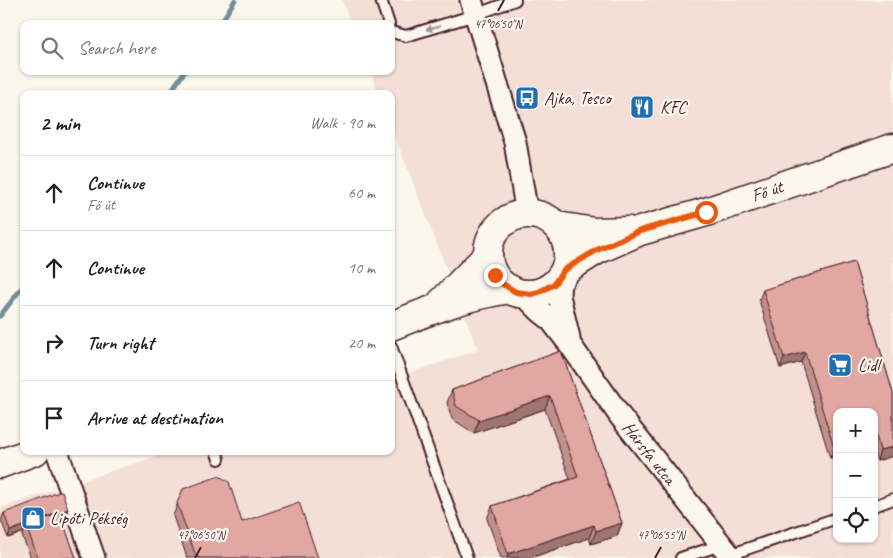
<!DOCTYPE html>
<html lang="en">
<head>
<meta charset="utf-8">
<style>
  :root { --surface:#fff; --page:#f2f2f2; --text:#202124; --muted:#757577; --line:#e0e0e0 }
  body { margin:0; font-family:Caveat,sans-serif; background:var(--page); color:var(--text) }
  .controls { position:absolute; right:15px; bottom:15px; display:grid; overflow:hidden; border-radius:10px; box-shadow:0 1px 4px #0004 }
  .controls button { width:45px; height:45px; display:grid; place-items:center; padding:0; border:0; border-bottom:1px solid var(--line); background:var(--surface); color:var(--text); font:25px sans-serif }
  .stop { position:absolute; width:15px; height:15px; margin:-11px; border:4px solid #ea580c; border-radius:50%; background:#fff }
  .stop.end { background:#ea580c; border-color:#fff; box-shadow:0 1px 5px #0008 }
  .list { margin:0; padding:0; list-style:none }
  h2 { display:flex; justify-content:space-between; align-items:center; height:65px; margin:0; padding:0 20px; font-size:21px }
  h2 small { font-size:16px; font-weight:400; color:var(--muted) }
  .list li { display:grid; grid-template-columns:32px 1fr auto; gap:15px; align-items:center; box-sizing:border-box; height:75px; padding:0 20px; border-top:1px solid var(--line) }
  .list b { display:block; font-size:19px; white-space:nowrap }
  .list p { margin:0; font-size:16px; white-space:nowrap; color:var(--muted) }
  .list em { font-size:16px; font-style:normal; color:var(--muted) }
  .icon { flex:none; width:28px; height:28px; fill:none; stroke:currentColor; stroke-width:2; stroke-linecap:round; stroke-linejoin:round }
  .map { position:relative; flex:none; width:893px; height:558px; overflow:hidden }
  .search { position:absolute; background:var(--surface); box-shadow:0 1px 4px #0004; left:20px; top:20px; width:375px; height:55px; display:flex; align-items:center; gap:12px; box-sizing:border-box; padding:0 18px; border-radius:10px; color:var(--muted); font-size:19px }
  .panel { position:absolute; background:var(--surface); box-shadow:0 1px 4px #0004; left:20px; top:90px; width:375px; height:365px; border-radius:10px }
  .map>svg:first-child { display:block }
</style>
</head>
<body>
<div class="map">
<svg width="893" height="558" viewBox="0 0 893 558">
  <rect width="100%" height="100%" fill="#fbf7ec"/>
  <filter id="ink" filterUnits="userSpaceOnUse"><feTurbulence type="fractalNoise" baseFrequency=".02" numOctaves="2"/><feDisplacementMap in="SourceGraphic" scale="10" xChannelSelector="R" yChannelSelector="G"/><feConvolveMatrix kernelMatrix="1 2 1 2 8 2 1 2 1" color-interpolation-filters="sRGB"/></filter>
  <g filter="url(#ink)">
    <path fill="#f3dfd6" fill-rule="evenodd" d="M342 0H893V558H0V508L172 451H391V379L478 350 391 126V94H379L370 71H391V24H351ZM837 412H874V539H837Z"/>
    <g fill="none" stroke-linecap="round" stroke-linejoin="round">
      <g stroke="#70909b" stroke-width="5">
        <polyline points="220,24 235,0"/>
        <polyline points="169,94 185,71"/>
        <polyline points="0,316 24,285"/>
      </g>
      <g stroke="#4a1f2b" stroke-width="14">
        <g id="service">
          <polyline points="381,0 389,24"/>
          <polyline points="391,32 406,36 475,15 515,0"/>
          <polyline points="391,346 467,558"/>
          <polyline points="216,451 219,459"/>
          <polyline points="874,506 893,499"/>
          <polyline points="729,555 837,518"/>
          <polyline points="681,558 721,545"/>
        </g>
      </g>
      <g stroke="#4a1f2b" stroke-width="25">
        <g id="minor">
          <polyline points="471,0 515,142 527,214"/>
          <polyline points="560,278 559,296 569,338"/>
          <path id="s1" d="M522 293 540 311 550 319 571 346 620 416 732 558"/>
          <polyline points="57,451 94,558"/>
        </g>
      </g>
      <g stroke="#4a1f2b" stroke-width="31">
        <g id="secondary">
          <circle cx="528" cy="254" r="40"/>
          <polyline points="557,226 595,232 629,231"/>
          <path id="s2" d="M565 270 597 250 640 231 706 212 893 148"/>
          <polyline points="441,303 488,255"/>
          <path d="M391 326C433 309 465 296 510 289"/>
          <polyline points="0,464 35,451"/>
        </g>
      </g>
      <use href="#service" stroke="#fbf7ec" stroke-width="10"/>
      <use href="#minor" stroke="#fbf7ec" stroke-width="21"/>
      <use href="#secondary" stroke="#fbf7ec" stroke-width="28"/>
    </g>
    <g fill="#c2908b" stroke="#4a1f2b">
      <polygon points="854,262 893,393 893,456 877,461 874,453 874,412 837,412 837,456 830,458 801,362 780,368 759,300 763,290"/>
      <polygon points="561,351 622,523 617,536 591,544 589,538 530,558 501,558 487,519 492,506 570,479 545,409 474,433 452,419 447,403 452,390"/>
      <polygon points="183,489 242,522 318,558 187,558 173,516"/>
      <polygon points="4,513 66,516 61,518 76,558 31,558 22,536 24,532 8,538 1,520"/>
    </g>
    <g fill="#9e7571" stroke="#4a1f2b">
      <polygon points="805,352 801,362 780,368 784,358"/>
      <polygon points="550,396 545,409 474,433 479,420"/>
      <polygon points="837,447 837,456 830,458 834,448"/>
      <polygon points="893,447 893,456 877,461 880,450"/>
      <polygon points="68,509 66,516 28,530 26,526 24,532 8,538 10,531"/>
      <polygon points="622,523 617,536 591,544 596,531"/>
      <polygon points="594,525 589,538 530,558 507,558 508,554"/>
    </g>
    <g fill="#e1a7a2" stroke="#4a1f2b">
      <polygon points="854,262 893,393 893,447 880,450 876,435 874,435 874,412 837,412 837,447 834,448 805,352 784,358 763,290"/>
      <polygon points="561,351 622,523 596,531 594,525 508,554 492,506 578,477 550,396 479,420 456,406 452,390"/>
      <polygon points="219,476 229,482 242,522 299,502 318,558 200,558 196,556 177,503 183,489"/>
      <polygon points="62,491 68,509 10,531 4,513"/>
      <polygon points="60,513 76,558 38,558 26,526"/>
    </g>
    <defs><path id="oneway-solid" d="M-6-.8H1V-3.2L6.5 0L1 3.2V.8H-6Z" transform="scale(1.25)"/></defs>
    <use fill="#ab9695" href="#oneway-solid" transform="translate(433 28) rotate(164)"/>
  </g>
  <g fill="none" stroke-linecap="round" stroke-linejoin="round" filter="url(#ink)">
    <polyline stroke="#ea580c" stroke-width="6" points="495,275 501,283 516,292 531,294 539,292 554,284 564,270 597,250 640,231 706,212"/>
  </g>
  <path fill="none" stroke="#4a1f2b" stroke-width="2" d="M498 11 504 0M195 558 201 547M655 558 661 547"/>
  <defs>
    <g id="bus-square" transform="scale(1.25)"><rect x="-9" y="-9" width="18" height="18" rx="4" fill="#1f6fb2" stroke="#fbf7ec"/><path d="M-5-6H5V4H4V6H2V4H-2V6H-4V4H-5ZM-3.5-4V0h7V-4ZM-3.5 1.2v1.5H-2V1.2ZM2 1.2v1.5H3.5V1.2Z" fill="#fff"/></g>
    <g id="restaurant-square" transform="scale(1.25)"><rect x="-9" y="-9" width="18" height="18" rx="4" fill="#1f6fb2" stroke="#fbf7ec"/><path d="M-5-6h1v4h1v-4h1v4h1v-4h1v5L-1.5 .5V6h-2V.5L-5-1ZM5-6V6H3V1.5H1.5Q1.5-4 5-6Z" fill="#fff"/></g>
    <g id="supermarket-square" transform="scale(1.25)"><rect x="-9" y="-9" width="18" height="18" rx="4" fill="#1f6fb2" stroke="#fbf7ec"/><path d="M-6-5.5h2.5l.6 2H6L4.5 2H-2.5L-4.4-4H-6ZM-1.5 3.2a1.3 1.3 0 1 0 .1 0ZM3 3.2a1.3 1.3 0 1 0 .1 0Z" fill="#fff"/></g>
    <g id="shop-square" transform="scale(1.25)"><rect x="-9" y="-9" width="18" height="18" rx="4" fill="#1f6fb2" stroke="#fbf7ec"/><path d="M-5-2.5h2.3a2.7 3.5 0 0 1 5.4 0H5L5.5 6h-11ZM-1.5-2.5h3a1.5 2.3 0 0 0-3 0Z" fill="#fff"/></g>
  </defs>
  <g fill-rule="evenodd">
    <use href="#bus-square" x="527" y="98"/>
    <use href="#restaurant-square" x="642" y="107"/>
    <use href="#supermarket-square" x="840" y="365"/>
    <use href="#shop-square" x="33" y="518"/>
  </g>
  <g text-anchor="middle" dominant-baseline="central" stroke-width="4.5" stroke-linejoin="round" paint-order="stroke">
    <g font-size="18" fill="#4a1f2b" stroke="#fbf7ec" text-anchor="start">
      <text x="544" y="98">Ajka, Tesco</text>
      <text x="660" y="107">KFC</text>
      <text x="858" y="365">Lidl</text>
      <text x="50" y="518">Lipóti Pékség</text>
    </g>
    <g font-size="18" fill="#4a1f2b" stroke="#fbf7ec">
      <text stroke="none"><textPath href="#s2" startOffset="218">Fő út</textPath></text>
      <text stroke="none"><textPath href="#s1" startOffset="205">Hársfa utca</textPath></text>
    </g>
  </g>
  <g font-size="12" text-anchor="middle" fill="#4a1f2b" stroke="#fbf7ec" stroke-width="4.5" stroke-linejoin="round" paint-order="stroke">
    <text x="498" y="28">47°06'50"N</text>
    <text x="201" y="539">47°06'50"N</text>
    <text x="661" y="539">47°06'55"N</text>
  </g>
</svg>
<div class="controls">
<button>+</button>
<button>−</button>
<button><svg class="icon" aria-label="locate" viewBox="0 0 24 24"><circle cx="12" cy="12" r="6"/><path d="M12 2v4M12 18v4M2 12h4M18 12h4"/></svg></button>
</div>
<div class="stop" style="left:706px;top:212px"></div>
<div class="stop end" style="left:495px;top:275px"></div>
<div class="search"><svg class="icon" aria-label="search" viewBox="0 0 24 24"><circle cx="10" cy="10" r="6"/><path d="M15 15l6 6"/></svg>Search here</div>
<section class="panel">
<h2>2 min<small>Walk · 90 m</small></h2>
<ul class="list">
<li><svg class="icon" aria-label="ahead" viewBox="0 0 24 24"><path d="M12 20V5M6 11l6-6 6 6"/></svg><div><b>Continue</b><p>Fő út</p></div><em>60 m</em></li>
<li><svg class="icon" aria-label="ahead" viewBox="0 0 24 24"><path d="M12 20V5M6 11l6-6 6 6"/></svg><div><b>Continue</b></div><em>10 m</em></li>
<li><svg class="icon" aria-label="right" viewBox="0 0 24 24"><path d="M7 20v-9h11M14 6l5 5-5 5"/></svg><div><b>Turn right</b></div><em>20 m</em></li>
<li><svg class="icon" aria-label="arrive" viewBox="0 0 24 24"><path d="M6 21V4h12l-3 4 3 4H6"/></svg><div><b>Arrive at destination</b></div></li>
</ul>
</section>
</div>
</body>
</html>
